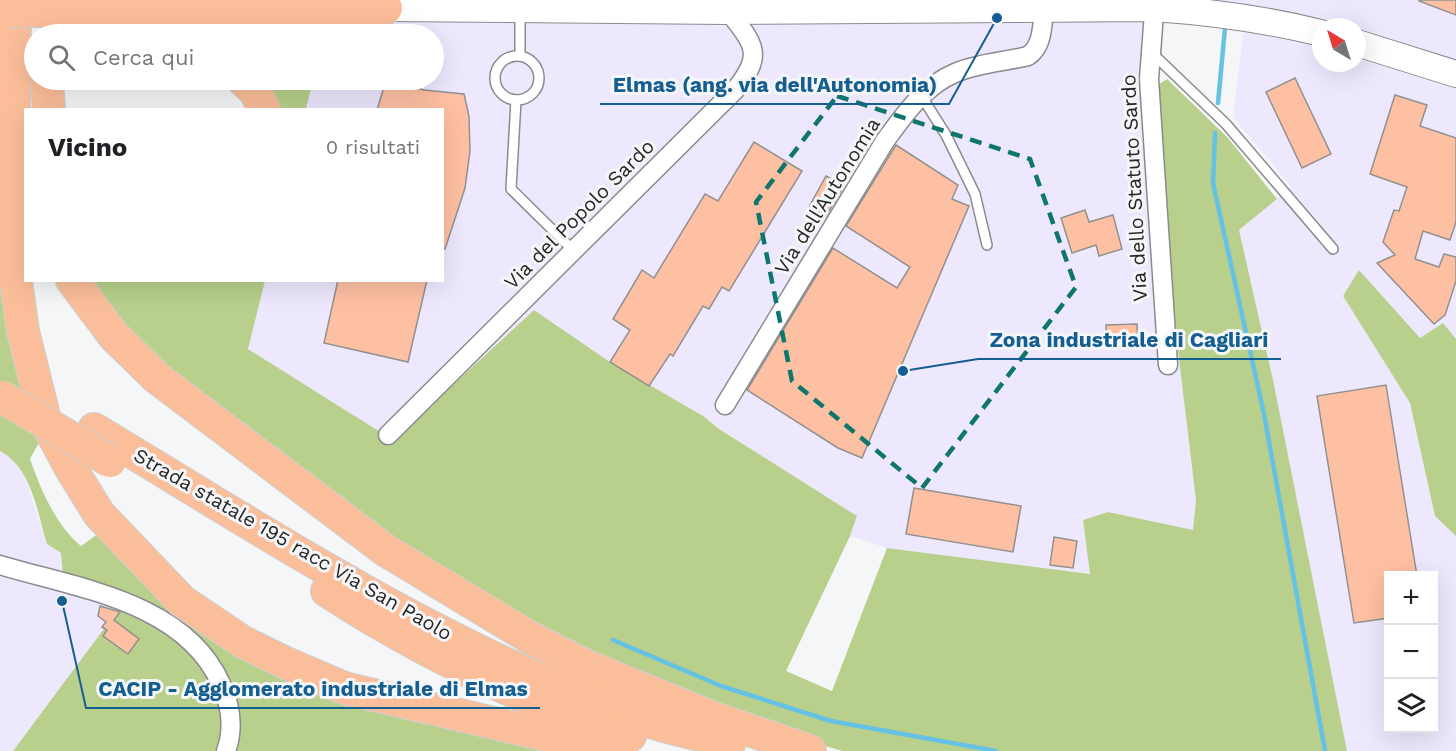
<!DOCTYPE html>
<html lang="it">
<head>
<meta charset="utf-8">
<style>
  :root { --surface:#fff; --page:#f6f6f6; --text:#202124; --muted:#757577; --line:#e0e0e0 }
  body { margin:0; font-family:"Work Sans",sans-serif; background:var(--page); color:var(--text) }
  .controls { position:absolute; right:18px; bottom:18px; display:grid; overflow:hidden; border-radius:0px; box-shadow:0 6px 24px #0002 }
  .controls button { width:54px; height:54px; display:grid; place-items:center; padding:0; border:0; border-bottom:2px solid var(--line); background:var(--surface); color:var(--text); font:30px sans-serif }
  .compass { position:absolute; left:1312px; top:18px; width:54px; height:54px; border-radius:50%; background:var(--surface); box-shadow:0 6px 24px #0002; rotate:322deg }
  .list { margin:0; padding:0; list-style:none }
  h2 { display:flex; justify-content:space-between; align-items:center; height:78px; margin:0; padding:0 24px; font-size:26px }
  h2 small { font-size:20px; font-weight:400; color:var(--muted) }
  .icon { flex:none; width:33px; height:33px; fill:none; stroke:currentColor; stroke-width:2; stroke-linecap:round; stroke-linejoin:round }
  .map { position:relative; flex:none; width:1456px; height:751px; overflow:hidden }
  .search { position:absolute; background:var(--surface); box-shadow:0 6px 24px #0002; left:24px; top:24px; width:420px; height:66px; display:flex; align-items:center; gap:15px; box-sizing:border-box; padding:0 21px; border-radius:33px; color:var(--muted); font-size:22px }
  .panel { position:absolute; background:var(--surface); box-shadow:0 6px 24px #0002; left:24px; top:108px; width:420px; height:174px; border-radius:0px }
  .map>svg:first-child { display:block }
</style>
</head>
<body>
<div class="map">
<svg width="1456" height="751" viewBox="0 0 1456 751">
  <rect width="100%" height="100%" fill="#f5f6f7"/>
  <g fill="#eee8fe" fill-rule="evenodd">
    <path d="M359 0H1456V339L1443 323 1420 338 1359 270 1343 296 1410 403 1435 516 1456 536V751H1347L1346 747 1273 380 1239 230 1291 187 1233 117 1244 27 1191 21 1168 22 1162 27 1158 85 1170 242 1167 260 1196 500 1193 531 1108 512 1083 520 1090 574 887 548 850 536 857 516 719 429 703 416 610 362 534 310 393 440 248 349 265 281 442 280V110L306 109 313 80H434V34H325L327 25H359ZM1321 27H1357V63H1321ZM1388 576H1434V728H1388Z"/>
    <polygon points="0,451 13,458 23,471 47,544 128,597 13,751 0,751"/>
  </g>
  <g fill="#b8d08b">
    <polygon points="187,23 327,25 324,34 198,34 183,27"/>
    <polygon points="1167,79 1227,137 1277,199 1239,230 1273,380 1347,751 842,751 766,728 660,690 414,557 147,351 87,281 265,281 248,349 393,440 534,310 610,362 703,416 719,429 857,516 850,536 786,671 832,691 887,548 1090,574 1083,520 1108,512 1193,530 1196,500 1167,260 1170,242 1158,85"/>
    <polygon points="258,80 313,80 306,109 276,109"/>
    <path d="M0 169 42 437 30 459C41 490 55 524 81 546L99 533 196 624 583 751H233L237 731 193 636 63 577 61 553 47 544C37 512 32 468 0 451Z"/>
    <polygon points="1359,270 1420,338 1443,323 1456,339 1456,536 1435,516 1410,403 1343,296"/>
    <path d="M121 606C137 614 157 621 171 632 207 660 232 707 216 751H13Z"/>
  </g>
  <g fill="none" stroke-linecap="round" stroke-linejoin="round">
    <g stroke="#65c2e5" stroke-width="4.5">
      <polyline points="1218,103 1225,28"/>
      <polyline points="1215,133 1213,183 1264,414 1325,751"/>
      <polyline points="613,640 721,686 831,721 996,751"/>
    </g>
  </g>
  <g fill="#fec0a3" stroke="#929190" stroke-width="1.5">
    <polygon points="1456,0 1456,15 1419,1 1420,0"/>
    <polygon points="1295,78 1331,154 1302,168 1266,92"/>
    <polygon points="386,80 424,90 464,94 469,116 470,151 465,188 445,249 442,249 442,110 377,110"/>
    <polygon points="1395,95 1427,105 1420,126 1456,138 1456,222 1450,240 1423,231 1415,259 1439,267 1444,254 1456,257 1456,281 1445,315 1434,324 1377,263 1395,255 1383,242 1394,210 1399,211 1407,187 1370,174"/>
    <polygon points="754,142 802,171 729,291 722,287 709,309 703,306 673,356 670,354 649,386 610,362 630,330 613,319 642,270 654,278 705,194 718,201"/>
    <polygon points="896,145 958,185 952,199 969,206 862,458 838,448 747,390 833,248 897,288 910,267 846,226"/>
    <polygon points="826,176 844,186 826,216 809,207"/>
    <polygon points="1085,210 1089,222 1113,215 1122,249 1099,256 1096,245 1072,253 1061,218"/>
    <polygon points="338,280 427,280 408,362 324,343"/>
    <polygon points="1137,324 1138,347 1107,348 1106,325"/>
    <polygon points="1386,385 1417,576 1389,576 1389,618 1354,623 1317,396"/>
    <polygon points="914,488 1021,506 1013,552 906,534"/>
    <polygon points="1054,537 1077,541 1073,568 1050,565"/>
    <polygon points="100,606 120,612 114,620 139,639 128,654 103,636 107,630 102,627 106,622 98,616"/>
  </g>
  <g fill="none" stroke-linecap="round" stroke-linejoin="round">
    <g stroke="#8a8b8c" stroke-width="12">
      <g id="service">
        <polyline points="1151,52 1226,124 1333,249"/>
        <polyline points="520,56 520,12"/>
        <circle cx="517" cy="78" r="22"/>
        <polyline points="922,97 946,135 975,194 987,245"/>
        <polyline points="516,100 511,189 574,251"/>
      </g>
    </g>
    <g stroke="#8a8b8c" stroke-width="21">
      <g id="minor">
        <polyline points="1155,0 1149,79 1168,365"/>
        <path d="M725 405 885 141C904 115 924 86 955 73 978 63 1004 62 1028 56 1043 46 1042 26 1044 9"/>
        <path d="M388 435 735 90C764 55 755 45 728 11"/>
        <path d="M0 565C77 588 185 602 221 684 231 706 234 729 226 751"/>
      </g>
    </g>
    <g stroke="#8a8b8c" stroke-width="28">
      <g id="secondary">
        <path d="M386 8 728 11 1154 8C1211 12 1265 19 1321 33"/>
        <polyline points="1357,43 1456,74"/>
      </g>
    </g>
    <g stroke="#cfcfcf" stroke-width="34">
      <g id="trunk">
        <polyline points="15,0 13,261 23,331 45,420 70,467 99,514 182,601 243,642 288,664 344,688 614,751"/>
        <polyline points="85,11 386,8"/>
        <polyline points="121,17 132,26 171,34"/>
        <polyline points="47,80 49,110"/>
        <polyline points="243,80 255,91 264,110"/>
        <polyline points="72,280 114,336 157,378 385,550 529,637 584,665 711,717 810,751"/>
        <path d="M94 429C272 536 449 654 647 721 674 730 702 735 730 742"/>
        <path d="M327 591C421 652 523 701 630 736"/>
      </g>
    </g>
    <use href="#service" stroke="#fff" stroke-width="9"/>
    <use href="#minor" stroke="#fff" stroke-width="18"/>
    <use href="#secondary" stroke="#fff" stroke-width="26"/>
    <use href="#trunk" stroke="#fbbe9a" stroke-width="32"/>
    <g stroke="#cfcfcf" stroke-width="34" stroke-linecap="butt">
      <g id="trunk-bridge">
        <polyline points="8,11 85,11"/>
        <polyline points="2,397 110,461"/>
      </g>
    </g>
    <use href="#trunk-bridge" stroke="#fbbe9a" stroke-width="32"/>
  </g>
  <path fill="none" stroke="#0f766e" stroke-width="4.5" stroke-dasharray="12 8" stroke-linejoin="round" d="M837 96 1030 159 1076 287 922 488 792 381 756 202Z"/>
  <g text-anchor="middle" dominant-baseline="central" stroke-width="6" stroke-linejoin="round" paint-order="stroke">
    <g font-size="20" fill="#262627" stroke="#f5f6f7">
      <text transform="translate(1134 188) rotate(-93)">Via dello Statuto Sardo</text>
      <text transform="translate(827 196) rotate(-58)">Via dell'Autonomia</text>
      <text transform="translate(579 214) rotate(-45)">Via del Popolo Sardo</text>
      <text transform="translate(293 544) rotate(30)">Strada statale 195 racc Via San Paolo</text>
    </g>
  </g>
  <path fill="none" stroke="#145e91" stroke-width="2" d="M997 18L949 104H600M903 371L978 359H1281M62 601L86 708H540"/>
  <g fill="#145e91" stroke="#f5f6f7" stroke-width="2">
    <circle cx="997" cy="18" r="6"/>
    <circle cx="903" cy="371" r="6"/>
    <circle cx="62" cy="601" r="6"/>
  </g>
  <g font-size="21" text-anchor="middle" font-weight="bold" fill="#145e91" stroke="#f5f6f7" stroke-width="6" stroke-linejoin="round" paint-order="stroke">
    <text x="775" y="92">Elmas (ang. via dell'Autonomia)</text>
    <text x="1129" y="347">Zona industriale di Cagliari</text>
    <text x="313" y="696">CACIP - Agglomerato industriale di Elmas</text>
  </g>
</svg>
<div class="controls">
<button>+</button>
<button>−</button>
<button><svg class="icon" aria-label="layers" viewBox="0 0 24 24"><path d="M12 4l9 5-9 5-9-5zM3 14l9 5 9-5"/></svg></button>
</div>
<svg class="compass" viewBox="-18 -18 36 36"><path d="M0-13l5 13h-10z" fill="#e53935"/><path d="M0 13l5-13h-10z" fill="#757577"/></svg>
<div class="search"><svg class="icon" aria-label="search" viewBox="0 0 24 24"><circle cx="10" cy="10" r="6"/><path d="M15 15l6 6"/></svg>Cerca qui</div>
<section class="panel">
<h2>Vicino<small>0 risultati</small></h2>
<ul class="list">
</ul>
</section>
</div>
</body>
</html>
